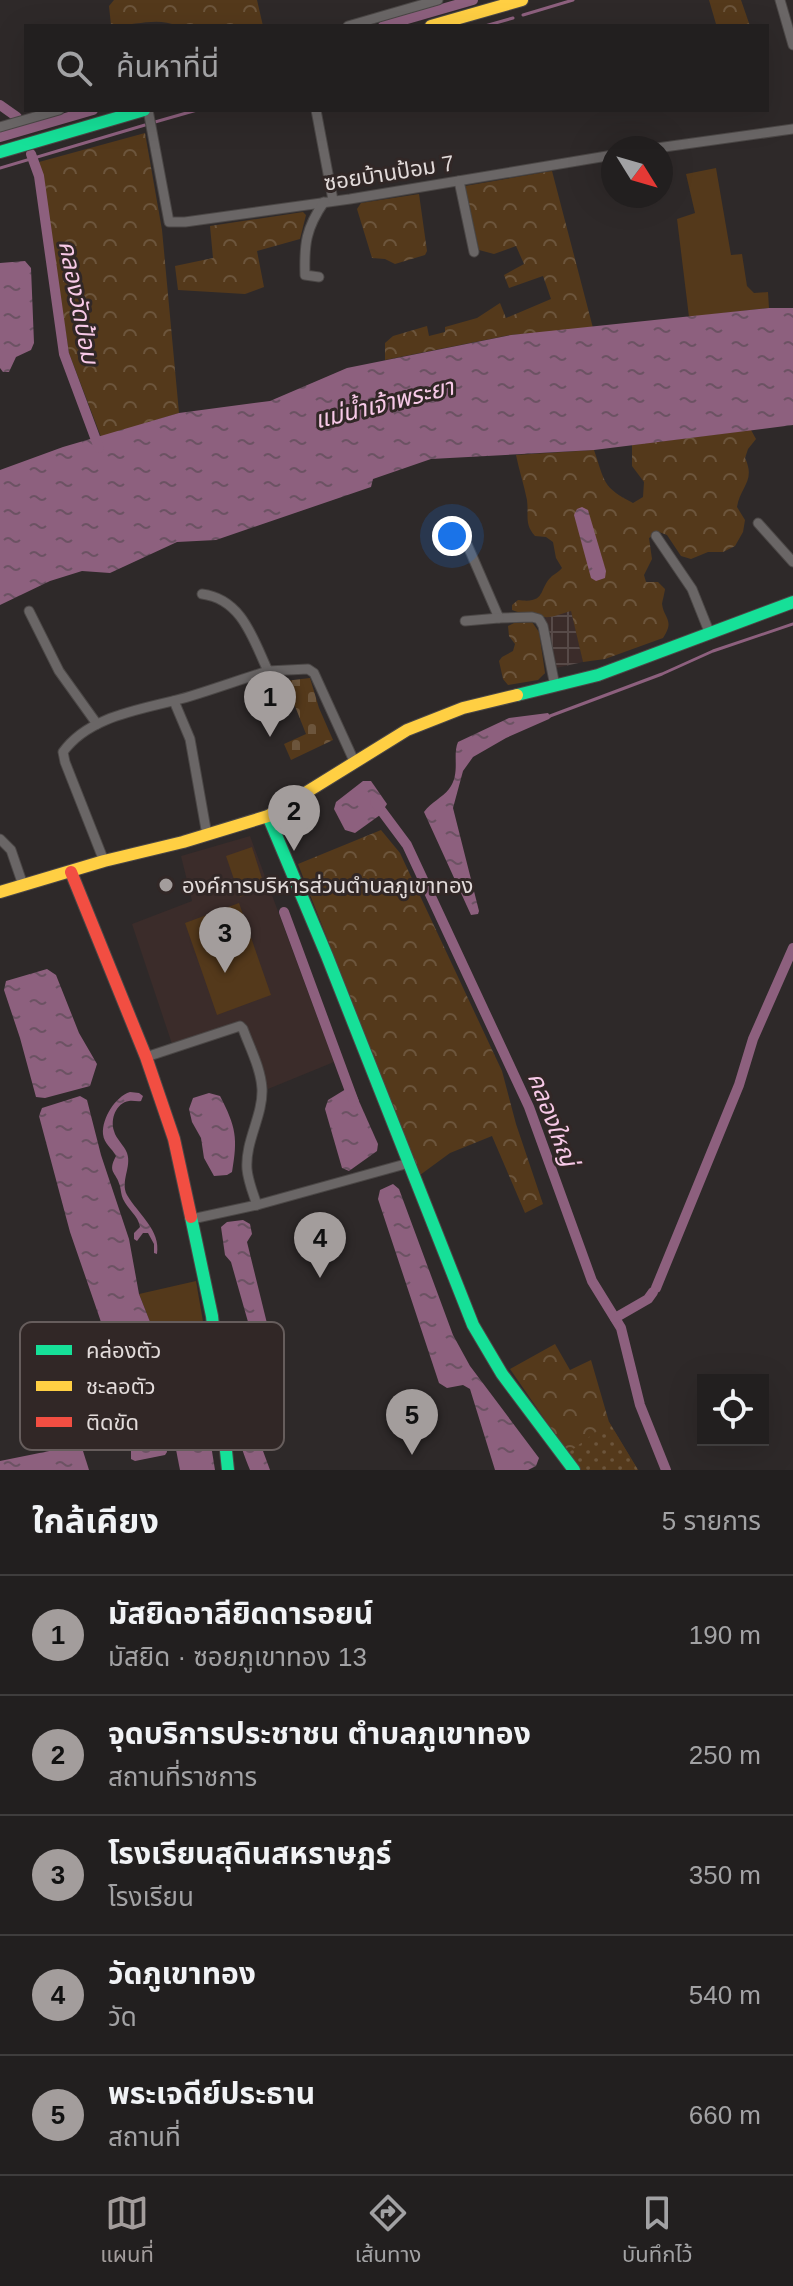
<!DOCTYPE html>
<html lang="th">
<head>
<meta charset="utf-8">
<style>
  :root { --surface:#221f1f; --page:#2e2c2c; --text:#f1f3f6; --muted:#a2a2a4; --line:#3f3d3d; --accent:#a39d9c }
  body { margin:0; font-family:Helvetica,"Noto Sans Thai",sans-serif; background:var(--page); color:var(--text) }
  .controls { position:absolute; right:24px; bottom:24px; display:grid; overflow:hidden; border-radius:0px; box-shadow:0 8px 32px #0002 }
  .controls button { width:72px; height:72px; display:grid; place-items:center; padding:0; border:0; border-bottom:2px solid var(--line); background:var(--surface); color:var(--text); font:40px sans-serif }
  .compass { position:absolute; left:601px; top:136px; width:72px; height:72px; border-radius:50%; background:var(--surface); box-shadow:0 8px 32px #0002; rotate:127deg }
  .you { position:absolute; left:452px; top:536px; width:28px; height:28px; margin:-20px; border:6px solid #fff; border-radius:50%; background:#1a73e8; box-shadow:0 0 0 12px #1a73e833 }
  .badge { display:grid; place-items:center; width:52px; height:52px; border-radius:50%; background:var(--accent); color:#111; font-size:26px; font-weight:700 }
  .pin { position:absolute; translate:-50% -66px; filter:drop-shadow(0 2px 4px #0008) }
  .pin::after { content:''; position:absolute; top:42px; width:28px; height:24px; background:inherit; clip-path:polygon(0 0,100% 0,50% 100%) }
  .list { margin:0; padding:0; list-style:none }
  h2 { display:flex; justify-content:space-between; align-items:center; height:104px; margin:0; padding:0 32px; font-size:34px }
  h2 small { font-size:26px; font-weight:400; color:var(--muted) }
  .list li { display:grid; grid-template-columns:52px 1fr auto; gap:24px; align-items:center; box-sizing:border-box; height:120px; padding:0 32px; border-top:2px solid var(--line) }
  .list b { display:block; font-size:30px; white-space:nowrap }
  .list p { margin:0; font-size:26px; white-space:nowrap; color:var(--muted) }
  .list em { font-size:26px; font-style:normal; color:var(--muted) }
  .icon { flex:none; width:44px; height:44px; fill:none; stroke:currentColor; stroke-width:2; stroke-linecap:round; stroke-linejoin:round }
  .map { position:relative; flex:none; width:793px; height:1470px; overflow:hidden }
  .search { position:absolute; background:var(--surface); box-shadow:0 8px 32px #0002; left:24px; right:24px; top:24px; height:88px; display:flex; align-items:center; gap:20px; box-sizing:border-box; padding:0 28px; border-radius:0px; color:var(--muted); font-size:30px }
  .sheet { height:704px; background:var(--surface) }
  nav { display:flex; justify-content:space-around; align-items:center; box-sizing:border-box; height:112px; border-top:2px solid var(--line); background:var(--surface); font-size:22px; color:var(--muted) }
  nav a { display:grid; justify-items:center; gap:4px }
  nav .on { color:var(--accent) }
  .map>svg:first-child { display:block }
</style>
</head>
<body>
<div class="map">
<svg width="793" height="1470" viewBox="0 0 793 1470">
  <defs>
    <pattern id="industrial-grid" width="8" height="8" patternUnits="userSpaceOnUse" patternTransform="scale(2)"><rect width="8" height="8" fill="#3b2c2a"/><path d="M0 4h8M4 0v8" fill="none" stroke="#574a48"/></pattern>
    <pattern id="forest-crowns" width="20" height="18" patternUnits="userSpaceOnUse" patternTransform="scale(2)"><rect width="20" height="18" fill="#54391b"/><path d="M2 6a3 3 0 1 1 6 0M12 15a3 3 0 1 1 6 0" fill="none" stroke="#6c553c"/></pattern>
    <pattern id="cemetery-stones" width="16" height="16" patternUnits="userSpaceOnUse" patternTransform="scale(2)"><rect width="16" height="16" fill="#54391b"/><path d="M2 7V4a2 2 0 0 1 4 0v3zM10 15v-3a2 2 0 0 1 4 0v3z" fill="#6c553c"/></pattern>
    <pattern id="park-dots" width="8" height="8" patternUnits="userSpaceOnUse" patternTransform="scale(2)"><rect width="8" height="8" fill="#54391b"/><path d="M2 2h.1M6 6h.1" fill="none" stroke="#6c553c" stroke-width="1.8" stroke-linecap="round"/></pattern>
    <pattern id="water-ripples" width="26" height="14" patternUnits="userSpaceOnUse" patternTransform="scale(2)"><rect width="26" height="14" fill="#8d607e"/><path d="M2 4q2-2 4 0t4 0M15 11q2-2 4 0t4 0" fill="none" stroke="#6c5263"/></pattern>
  </defs>
  <rect width="100%" height="100%" fill="#2e2929"/>
  <polygon fill="#3b2c2a" points="250,836 334,1062 268,1089 242,1023 173,1047 132,924 192,901 181,856"/>
  <polygon fill="url(#industrial-grid)" points="571,610 583,662 556,668 545,617"/>
  <g fill="#54391b">
    <polygon points="716,168 731,255 742,254 747,286 754,293 768,292 769,308 689,317 677,219 695,213 686,174"/>
    <polygon points="252,847 265,888 240,897 226,856"/>
    <polygon points="239,903 271,995 217,1015 185,923"/>
    <polygon points="196,1281 205,1333 211,1396 170,1404 169,1398 175,1385 139,1294"/>
  </g>
  <g fill="url(#forest-crowns)">
    <path d="M114 0H257L263 26H177C159 17 135 25 115 26L111 25 109 6Z"/>
    <polygon points="709,0 741,0 750,26 712,26 716,24"/>
    <polygon points="145,133 162,230 179,413 101,437 69,353 39,162"/>
    <polygon points="552,171 593,328 510,335 385,360 385,343 393,336 427,326 429,336 445,332 445,327 477,318 500,303 506,318 551,299 543,276 509,288 504,275 524,264 516,246 494,254 479,250 465,186"/>
    <polygon points="419,194 427,251 425,255 395,264 385,259 372,258 357,209 361,203"/>
    <polygon points="303,212 306,215 300,239 257,251 264,287 245,294 178,290 175,266 213,258 210,226"/>
    <path d="M751 430 756 439 748 449 745 458C756 481 740 487 737 507L745 520 743 532 735 546 723 552H708L691 559 681 556 667 535 659 532 649 538 652 559 644 575 646 582H658L665 589C665 591 662 603 662 604 664 619 675 620 663 638L605 659 583 662 571 611C563 613 552 618 544 617 536 616 518 613 512 610V605L518 600C547 604 538 589 552 576 556 573 560 571 562 568L556 558 553 542 546 537 535 536C524 524 529 515 527 500 524 485 519 470 516 455L594 450C605 482 602 487 633 503L643 497 644 482 632 466V445Z"/>
    <polygon points="532,622 539,632 545,673 538,680 508,685 503,679 499,661 502,657 513,651 515,644 509,636 508,626 514,623"/>
    <polygon points="381,830 400,853 502,1071 516,1124 543,1204 525,1213 492,1136 450,1153 420,1175 298,864"/>
    <polygon points="555,1344 570,1370 591,1360 609,1422 638,1470 568,1453 510,1369"/>
  </g>
  <polygon fill="url(#cemetery-stones)" points="310,678 319,708 333,740 291,760 284,744 306,734 285,681"/>
  <polygon fill="url(#park-dots)" points="609,1422 638,1470 578,1470 568,1453"/>
  <g fill="url(#water-ripples)">
    <polygon points="25,261 31,268 34,343 31,350 16,357 9,372 3,372 0,368 0,263"/>
    <polygon points="769,308 793,308 793,425 594,450 431,459 373,479 371,487 216,540 177,542 110,573 82,571 50,581 0,605 0,470 63,447 179,413 270,401 347,368 511,335"/>
    <polygon points="582,507 588,510 606,571 605,578 596,581 591,578 574,515 577,509"/>
    <path d="M548 713 551 717 549 719 506 738 473 757 463 771 453 808 479 911 478 914 471 915 424 812C431 802 442 798 449 789 461 773 452 756 458 742L509 718Z"/>
    <polygon points="363,781 371,781 387,804 380,815 355,833 345,830 334,809 336,802"/>
    <polygon points="47,969 56,975 79,1033 97,1064 90,1086 45,1098 36,1097 20,1038 4,990 6,981"/>
    <polygon points="346,1089 354,1090 378,1144 377,1151 349,1171 342,1168 325,1109 328,1100"/>
    <path d="M130 1092 139 1093 143 1096 141 1101C137 1102 133 1100 129 1101 116 1103 110 1119 114 1131 116 1139 124 1145 127 1153 132 1167 120 1181 127 1195 138 1214 161 1230 157 1254L154 1253V1244L148 1233H143L137 1241 134 1239V1233L140 1227C138 1215 128 1210 123 1199 121 1195 121 1190 120 1186 116 1171 107 1173 116 1156 112 1148 104 1144 103 1134 102 1118 115 1097 130 1092Z"/>
    <path d="M209 1093 220 1096C236 1127 238 1138 232 1172L227 1175 214 1176 204 1158 201 1138 192 1122 189 1109 193 1098Z"/>
    <polygon points="80,1096 87,1100 101,1155 129,1239 139,1294 175,1385 169,1398 134,1410 125,1404 100,1319 70,1232 39,1116 42,1108"/>
    <polygon points="393,1184 399,1189 453,1335 470,1366 539,1458 536,1466 528,1470 495,1470 470,1389 463,1385 447,1388 439,1383 378,1199 380,1190"/>
    <polygon points="243,1220 250,1224 252,1234 247,1242 277,1364 274,1371 268,1374 262,1371 231,1262 225,1255 221,1227 227,1222"/>
    <path d="M254 1406 268 1407C276 1416 282 1429 276 1441L266 1444 263 1451 270 1470H250C243 1452 233 1430 241 1411Z"/>
    <polygon points="199,1409 206,1414 215,1470 180,1470 170,1419 172,1414"/>
    <polygon points="159,1416 162,1417 167,1452 165,1455 135,1461 131,1459 131,1424 134,1421"/>
    <polygon points="74,1446 83,1451 89,1470 0,1470 0,1461"/>
  </g>
  <g fill="none" stroke-linecap="round" stroke-linejoin="round">
    <g stroke="#8d607e" stroke-width="3">
      <polyline points="523,15 573,0"/>
      <polyline points="485,26 513,18"/>
      <polyline points="155,122 197,110"/>
      <polyline points="0,168 145,125"/>
      <polyline points="550,716 662,674 713,651 793,624"/>
    </g>
    <g stroke="#8d607e" stroke-width="10">
      <polyline points="383,26 473,0"/>
      <polyline points="0,105 17,117"/>
      <polyline points="0,137 93,110"/>
      <polyline points="31,154 39,176 64,354 99,448"/>
      <polyline points="375,802 407,845 529,1107 592,1281 621,1328 640,1405 666,1470"/>
      <polyline points="284,912 354,1102"/>
      <polyline points="656,1288 739,1085 753,1039 793,948"/>
      <polyline points="615,1318 648,1299 653,1292"/>
    </g>
    <g stroke="#4b4746" stroke-width="11">
      <g id="street">
        <polyline points="780,0 793,45"/>
        <polyline points="348,26 438,0"/>
        <polyline points="148,110 169,222 185,222 350,199 613,155"/>
        <polyline points="316,110 333,200"/>
        <polyline points="0,127 59,110"/>
        <polyline points="657,148 793,129"/>
        <polyline points="459,181 474,252"/>
        <path d="M319 277 305 275C304 244 306 228 324 202"/>
        <polyline points="758,523 793,562"/>
        <polyline points="460,528 499,618 532,617 539,619 543,626 555,686"/>
        <polyline points="656,536 692,589 710,634"/>
        <path d="M202 594C242 599 253 639 268 671L308 669 314 673 355 763"/>
        <polyline points="29,611 59,671 97,724"/>
        <polyline points="465,621 499,618"/>
        <polyline points="174,701 190,739 207,835"/>
        <polyline points="0,839 11,850 23,885"/>
        <path d="M104 861 65 762 63 752C91 713 149 709 191 696 217 688 242 679 268 671"/>
        <path d="M146 1057 240 1026 243 1029C250 1048 261 1069 262 1089 263 1116 245 1141 247 1169 248 1181 253 1193 257 1205"/>
        <polyline points="192,1219 257,1205 409,1163"/>
      </g>
    </g>
    <g stroke="#4b4746" stroke-width="14">
      <g id="fast">
        <polyline points="0,152 144,110"/>
        <polyline points="517,695 598,675 793,602"/>
        <polyline points="268,816 327,956 473,1325 502,1374 574,1470"/>
        <polyline points="191,1217 212,1316 228,1470"/>
      </g>
    </g>
    <g stroke="#4b4746" stroke-width="14">
      <g id="slow">
        <polyline points="431,26 522,0"/>
        <polyline points="0,892 104,861 183,842 268,816 407,730 463,708 517,695"/>
      </g>
    </g>
    <g stroke="#4b4746" stroke-width="14">
      <polyline id="jam" points="71,872 146,1057 174,1139 191,1217"/>
    </g>
    <use href="#street" stroke="#6a6666" stroke-width="9"/>
    <use href="#fast" stroke="#16e098" stroke-width="12"/>
    <use href="#slow" stroke="#ffcf43" stroke-width="12"/>
    <use href="#jam" stroke="#f24e42" stroke-width="12"/>
  </g>
  <circle fill="#a39d9c" stroke="#312726" stroke-width="3" cx="166" cy="885" r="8"/>
  <g text-anchor="middle" dominant-baseline="central" stroke-width="6" stroke-linejoin="round" paint-order="stroke">
    <g font-size="22" fill="#e2dbda" stroke="#312726">
      <text transform="translate(389 173) rotate(-9)">ซอยบ้านป้อม 7</text>
    </g>
    <g font-size="22" fill="#e2dbda" stroke="#312726" text-anchor="start">
      <text x="182" y="885">องค์การบริหารส่วนตำบลภูเขาทอง</text>
    </g>
    <g font-size="24" font-style="italic" fill="#f7c9e7" stroke="#312726">
      <text transform="translate(79 302) rotate(79)">คลองวัดป้อม</text>
      <text transform="translate(384 403) rotate(-14)">แม่น้ำเจ้าพระยา</text>
      <text transform="translate(553 1119) rotate(69)">คลองใหญ่</text>
    </g>
  </g>
  <rect x="20" y="1322" width="264" height="128" rx="12" fill="#312726" stroke="#665d5c" stroke-width="2"/>
  <rect x="36" y="1345" width="36" height="10" fill="#16e098"/>
  <rect x="36" y="1381" width="36" height="10" fill="#ffcf43"/>
  <rect x="36" y="1417" width="36" height="10" fill="#f24e42"/>
  <g font-size="22" fill="#e2dbda">
    <text x="86" y="1358">คล่องตัว</text>
    <text x="86" y="1394">ชะลอตัว</text>
    <text x="86" y="1430">ติดขัด</text>
  </g>
</svg>
<div class="controls">
<button><svg class="icon" aria-label="locate" viewBox="0 0 24 24"><circle cx="12" cy="12" r="6"/><path d="M12 2v4M12 18v4M2 12h4M18 12h4"/></svg></button>
</div>
<svg class="compass" viewBox="-18 -18 36 36"><path d="M0-13l5 13h-10z" fill="#e53935"/><path d="M0 13l5-13h-10z" fill="#a2a2a4"/></svg>
<div class="you"></div>
<div class="pin badge" style="left:270px;top:737px">1</div>
<div class="pin badge" style="left:294px;top:851px">2</div>
<div class="pin badge" style="left:225px;top:973px">3</div>
<div class="pin badge" style="left:320px;top:1278px">4</div>
<div class="pin badge" style="left:412px;top:1455px">5</div>
<div class="search"><svg class="icon" aria-label="search" viewBox="0 0 24 24"><circle cx="10" cy="10" r="6"/><path d="M15 15l6 6"/></svg>ค้นหาที่นี่</div>
</div>
<section class="sheet">
<h2>ใกล้เคียง<small>5 รายการ</small></h2>
<ul class="list">
<li><span class="badge">1</span><div><b>มัสยิดอาลียิดดารอยน์</b><p>มัสยิด · ซอยภูเขาทอง 13</p></div><em>190 m</em></li>
<li><span class="badge">2</span><div><b>จุดบริการประชาชน ตำบลภูเขาทอง</b><p>สถานที่ราชการ</p></div><em>250 m</em></li>
<li><span class="badge">3</span><div><b>โรงเรียนสุดินสหราษฎร์</b><p>โรงเรียน</p></div><em>350 m</em></li>
<li><span class="badge">4</span><div><b>วัดภูเขาทอง</b><p>วัด</p></div><em>540 m</em></li>
<li><span class="badge">5</span><div><b>พระเจดีย์ประธาน</b><p>สถานที่</p></div><em>660 m</em></li>
</ul>
</section>
<nav>
<a class="on"><svg class="icon" aria-label="map" viewBox="0 0 24 24"><path d="M3 6l6-2 6 2 6-2v14l-6 2-6-2-6 2zM9 4v14M15 6v14"/></svg>แผนที่</a>
<a><svg class="icon" aria-label="directions" viewBox="0 0 24 24"><path d="M12 3l9 9-9 9-9-9zM9 14v-3h6M13 9l2 2-2 2"/></svg>เส้นทาง</a>
<a><svg class="icon" aria-label="saved" viewBox="0 0 24 24"><path d="M7 4h10v16l-5-4-5 4z"/></svg>บันทึกไว้</a>
</nav>
</body>
</html>
